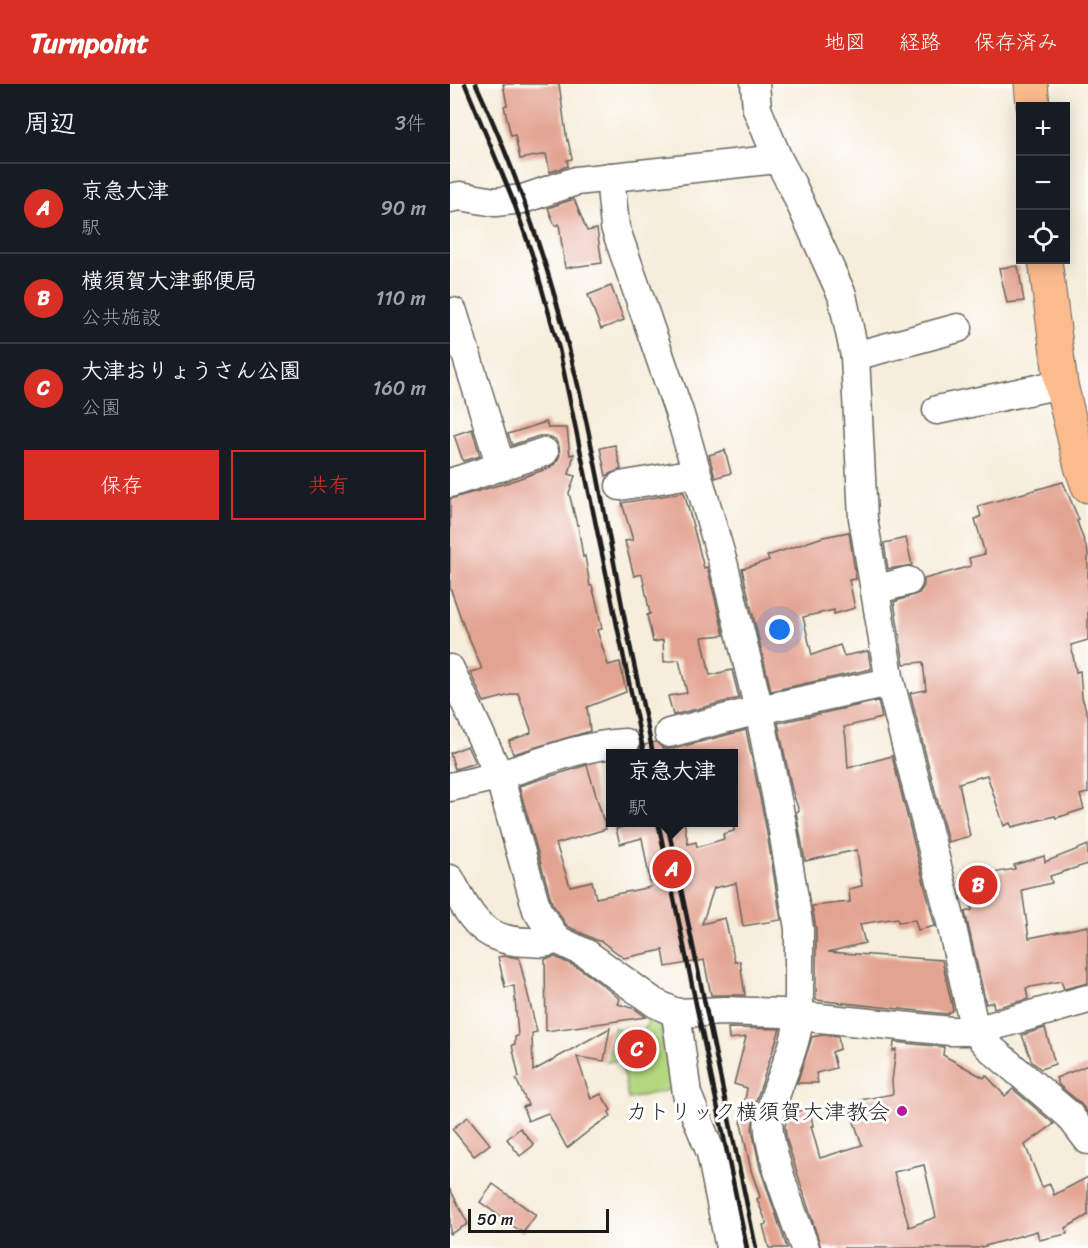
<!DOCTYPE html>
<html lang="ja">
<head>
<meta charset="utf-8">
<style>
  :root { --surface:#171b24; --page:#20242c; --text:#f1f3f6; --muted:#9ea1a6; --line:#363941; --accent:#d93025 }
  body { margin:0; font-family:Sriracha,"Klee One",sans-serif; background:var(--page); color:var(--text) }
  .controls { position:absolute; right:18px; top:18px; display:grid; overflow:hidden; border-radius:0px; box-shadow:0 3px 15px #0003 }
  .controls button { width:54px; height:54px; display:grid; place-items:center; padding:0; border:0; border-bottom:2px solid var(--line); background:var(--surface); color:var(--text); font:30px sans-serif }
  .scale { position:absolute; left:18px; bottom:15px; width:141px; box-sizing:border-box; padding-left:6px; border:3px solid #1c1c1c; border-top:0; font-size:16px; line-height:21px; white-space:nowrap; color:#1c1c1c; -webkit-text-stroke:4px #fff; paint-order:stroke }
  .you { position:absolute; left:330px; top:546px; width:21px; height:21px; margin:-15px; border:4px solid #fff; border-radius:50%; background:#1a73e8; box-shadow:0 0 0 9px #1a73e833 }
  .badge { display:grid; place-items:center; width:39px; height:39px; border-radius:50%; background:var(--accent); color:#fff; font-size:20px; font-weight:700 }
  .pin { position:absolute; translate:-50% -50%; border:3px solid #fff; box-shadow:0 2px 6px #0006 }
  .popup { position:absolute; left:156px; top:665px; width:132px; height:78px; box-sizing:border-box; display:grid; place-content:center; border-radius:0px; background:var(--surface); filter:drop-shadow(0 2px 4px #0005); font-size:20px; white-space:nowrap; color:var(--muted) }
  .popup b { font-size:22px; color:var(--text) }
  .popup::after { content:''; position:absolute; left:50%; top:100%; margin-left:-12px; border:12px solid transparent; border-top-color:var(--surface) }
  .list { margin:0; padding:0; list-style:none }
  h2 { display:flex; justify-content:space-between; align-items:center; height:78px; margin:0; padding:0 24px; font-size:26px }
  h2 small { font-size:20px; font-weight:400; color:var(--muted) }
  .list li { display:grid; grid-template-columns:39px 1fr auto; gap:18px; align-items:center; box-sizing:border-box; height:90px; padding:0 24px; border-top:2px solid var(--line) }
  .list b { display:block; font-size:22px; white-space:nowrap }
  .list p { margin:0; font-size:20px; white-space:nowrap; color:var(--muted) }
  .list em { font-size:20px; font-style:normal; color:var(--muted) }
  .actions { display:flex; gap:12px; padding:18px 24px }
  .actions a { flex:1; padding:14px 0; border:2px solid var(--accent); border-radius:0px; text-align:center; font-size:21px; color:var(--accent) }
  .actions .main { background:var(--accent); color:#fff }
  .icon { flex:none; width:33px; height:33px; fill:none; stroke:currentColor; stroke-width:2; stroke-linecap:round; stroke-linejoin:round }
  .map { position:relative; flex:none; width:638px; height:1164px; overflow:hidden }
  header { display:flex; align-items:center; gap:36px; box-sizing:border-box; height:84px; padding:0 30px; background:var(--accent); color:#fff }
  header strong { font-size:28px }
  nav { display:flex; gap:33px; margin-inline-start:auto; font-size:21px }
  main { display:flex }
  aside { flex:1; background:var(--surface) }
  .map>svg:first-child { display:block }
</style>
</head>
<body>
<header>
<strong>Turnpoint</strong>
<nav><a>地図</a><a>経路</a><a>保存済み</a></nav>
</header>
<main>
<aside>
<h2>周辺<small>3件</small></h2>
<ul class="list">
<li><span class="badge">A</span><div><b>京急大津</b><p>駅</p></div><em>90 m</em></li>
<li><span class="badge">B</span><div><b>横須賀大津郵便局</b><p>公共施設</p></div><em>110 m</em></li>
<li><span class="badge">C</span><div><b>大津おりょうさん公園</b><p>公園</p></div><em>160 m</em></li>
</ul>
<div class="actions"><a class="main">保存</a><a>共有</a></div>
</aside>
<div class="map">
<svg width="638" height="1164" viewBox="0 0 638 1164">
  <rect width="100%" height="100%" fill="#fff"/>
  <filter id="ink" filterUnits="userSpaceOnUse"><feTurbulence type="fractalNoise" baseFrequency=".0167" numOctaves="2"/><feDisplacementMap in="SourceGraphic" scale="12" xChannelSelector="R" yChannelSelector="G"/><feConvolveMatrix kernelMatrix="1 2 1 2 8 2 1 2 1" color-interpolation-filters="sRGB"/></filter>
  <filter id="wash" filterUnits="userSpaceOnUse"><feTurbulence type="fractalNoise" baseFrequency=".008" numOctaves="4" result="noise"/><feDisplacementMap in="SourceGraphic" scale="24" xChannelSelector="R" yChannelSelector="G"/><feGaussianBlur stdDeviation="1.35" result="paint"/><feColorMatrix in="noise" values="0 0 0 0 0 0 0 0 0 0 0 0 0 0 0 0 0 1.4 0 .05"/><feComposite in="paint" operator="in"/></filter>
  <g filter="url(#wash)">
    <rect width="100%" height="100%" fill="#f6edda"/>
    <polygon fill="#b3d67f" stroke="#68794e" stroke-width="1.5" points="199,933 209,937 223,1005 178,1015 171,976 157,978 164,943 192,954"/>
    <g id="blocks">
      <g fill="#e3a391" fill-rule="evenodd">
        <polygon points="53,0 109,0 117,57 118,56 122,75 117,76 118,82 100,88 96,70 70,75 65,51 61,52 54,22 57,21"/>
        <polygon points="124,115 137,147 147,145 152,179 115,184 109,140 105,142 98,124"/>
        <polygon points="568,182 574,217 557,219 549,184"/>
        <polygon points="161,202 174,236 151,245 138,211"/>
        <polygon points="96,338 98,344 117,344 120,371 124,370 119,390 125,392 119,409 127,441 128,441 133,473 135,472 140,502 142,502 147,520 152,545 147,546 158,581 170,578 176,608 137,623 140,647 63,670 59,657 81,649 81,646 68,609 34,618 20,588 32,585 14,543 0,503 0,415 56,399 99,384 106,379 110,371 109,362 105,355 97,352 89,352 62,361 58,350"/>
        <polygon points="22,345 30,372 13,377 4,351"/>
        <polygon points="165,361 171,385 156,392 150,364"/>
        <polygon points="275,366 281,389 265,394 259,371"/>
        <polygon points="613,398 629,436 627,437 638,468 638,556 621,561 626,588 630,587 632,613 638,632 638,709 630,711 634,725 606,734 605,732 562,743 560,739 554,742 537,691 509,699 520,752 498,758 460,609 476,606 473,578 454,580 444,518 469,509 474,502 474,495 521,482 519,474 535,470 525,435 531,432 528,422"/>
        <polygon points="234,408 254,484 257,483 258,486 274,551 252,553 260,591 282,586 289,614 223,631 218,612 237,609 229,576 214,578 213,556 203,558 197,531 200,530 192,490 184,492 175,457 183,456 172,419"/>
        <polygon points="399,448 406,495 399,496 405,524 384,530 384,526 353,533 362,571 390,561 394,572 418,567 421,585 321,607 292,485 319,476 317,472 373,453"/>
        <polygon points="456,454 462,481 438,485 434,459"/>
        <polygon points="428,617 432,634 394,643 396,654 398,684 442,672 485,842 468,846 465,836 448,838 447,834 410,840 415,859 378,868 492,876 503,926 497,930 366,916 366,845 362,822 400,818 399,805 412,802 407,766 355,777 346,728 349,727 342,706 328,639"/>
        <polygon points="296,646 316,743 331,836 293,842 286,799 264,804 252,840 275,834 285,878 290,877 295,911 261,911 254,876 216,883 213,866 174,874 151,857 148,857 117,842 102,819 69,702 137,681 156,745 106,760 120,802 142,797 146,814 201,803 192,754 170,760 166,745 189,738 234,738 238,760 246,758 247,763 274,755 273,750 284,747 284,666 270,669 187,669 191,662 206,658 214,665 223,665"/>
        <polygon points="17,662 25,679 5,685 0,669"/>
        <polygon points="638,761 638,780 600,792 602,799 572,806 579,854 638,842 638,899 614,905 611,897 576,904 578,915 544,924 543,918 536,920 515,828 522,826 516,794 565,785 564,781 594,772 595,778"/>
        <polygon points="54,872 69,874 87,948 82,949 83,987 160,944 154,977 127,973 141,1015 151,1010 161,1026 159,1028 161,1033 145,1042 117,1064 98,1029 78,1037 73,1023 78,1021 66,995 69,993 62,961 65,960 65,953 68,952 64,902 55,903 48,873"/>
        <polygon points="105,873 129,884 151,900 170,915 168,920 185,925 196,933 96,947 95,875"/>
        <polygon points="278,944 330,945 306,1017 302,1045 310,1084 337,1164 319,1164 313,1141 317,1140 307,1115 310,1113 301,1086 291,1040 297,1004 284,1000 296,953 279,955"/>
        <polygon points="595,944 605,980 591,985 582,978 572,951"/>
        <polygon points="372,951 388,952 390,965 382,968 386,984 366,989 368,999 347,999 362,953"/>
        <path d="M444 958 494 963 493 971 534 994 536 991 555 1012 563 1005 604 1040 575 1061 592 1103 600 1100 604 1111 638 1093V1131L616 1144 617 1150 589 1156 587 1147 528 1164H371L337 1057 335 1044 337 1029 360 1025 363 1042H361L370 1074 412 1061 401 1029 413 1025 410 1016 443 1010 442 997 446 965 443 967ZM474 1081 486 1133 459 1143 444 1088Z"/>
        <polygon points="638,981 638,1029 630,1019 609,1001 606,994"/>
        <polygon points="18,1033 40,1060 24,1072 2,1045"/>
        <polygon points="70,1044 84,1061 70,1072 57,1055"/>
        <polygon points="43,1100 86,1131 73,1149 30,1118"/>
        <polygon points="0,1105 18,1140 0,1150"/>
      </g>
    </g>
  </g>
  <g filter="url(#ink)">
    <use href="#blocks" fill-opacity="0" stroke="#68655e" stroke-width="1.5"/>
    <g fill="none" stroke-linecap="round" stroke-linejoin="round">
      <g stroke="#68655e" stroke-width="31">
        <g id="minor">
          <polyline points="305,0 307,25 328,75 342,101 392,211 405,272 413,434 440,598 498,825 525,947 539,963 619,1031 638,1056"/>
          <polyline points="0,114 10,112 45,118 73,115 126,97 328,75"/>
          <polyline points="3,228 51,383"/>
          <polyline points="405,272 508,244"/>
          <polyline points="487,326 611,300"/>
          <polyline points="0,399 94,368"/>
          <polyline points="170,402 245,389"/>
          <polyline points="425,506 458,497"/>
          <polyline points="0,585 49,691 87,826 106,855 137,870 205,919 226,929 274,927 332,929 349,932 349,845 332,740 309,626 274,482 230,331 165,143 160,93"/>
          <polyline points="219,649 309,626 440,598"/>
          <path d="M0 703C16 699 34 696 50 691 94 678 128 662 175 659"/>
          <path d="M0 795C20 833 32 858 79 858 89 859 97 860 106 855"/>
          <polyline points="226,929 237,1010 261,1069 280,1164"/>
          <path d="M355 1164C346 1138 314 1058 319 1034 326 999 346 968 349 932L501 947H525L638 915"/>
        </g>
      </g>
      <g stroke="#68655e" stroke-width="35">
        <g id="major">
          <polyline points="581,0 583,22"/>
          <polyline points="595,176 611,300 631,383 638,402"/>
        </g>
      </g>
      <use href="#minor" stroke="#fff" stroke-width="28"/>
      <use href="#major" stroke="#fbbb8d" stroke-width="33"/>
      <g stroke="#1c1c1c" stroke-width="4.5">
        <polyline points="15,0 63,116 82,170 109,265 194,670"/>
        <path d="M26 0C65 85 96 174 119 265 142 353 157 443 174 532 183 578 194 624 203 670"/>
        <polyline points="208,738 297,1164"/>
        <polyline points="217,738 306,1164"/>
      </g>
    </g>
  </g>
  <circle fill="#b5179e" stroke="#fff" stroke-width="2" cx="452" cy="1027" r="6"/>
  <g text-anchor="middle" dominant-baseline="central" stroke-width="6" stroke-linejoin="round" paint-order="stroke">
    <g font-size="22" fill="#1c1c1c" stroke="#fff" text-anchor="end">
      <text x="440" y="1027">カトリック横須賀大津教会</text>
    </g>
  </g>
</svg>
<div class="controls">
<button>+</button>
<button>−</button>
<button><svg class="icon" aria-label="locate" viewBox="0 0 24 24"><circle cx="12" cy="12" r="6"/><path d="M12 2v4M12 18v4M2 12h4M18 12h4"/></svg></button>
</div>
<div class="scale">50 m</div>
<div class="you"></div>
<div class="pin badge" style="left:222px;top:785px">A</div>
<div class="popup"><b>京急大津</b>駅</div>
<div class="pin badge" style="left:528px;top:801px">B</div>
<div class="pin badge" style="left:187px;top:965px">C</div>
</div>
</main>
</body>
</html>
